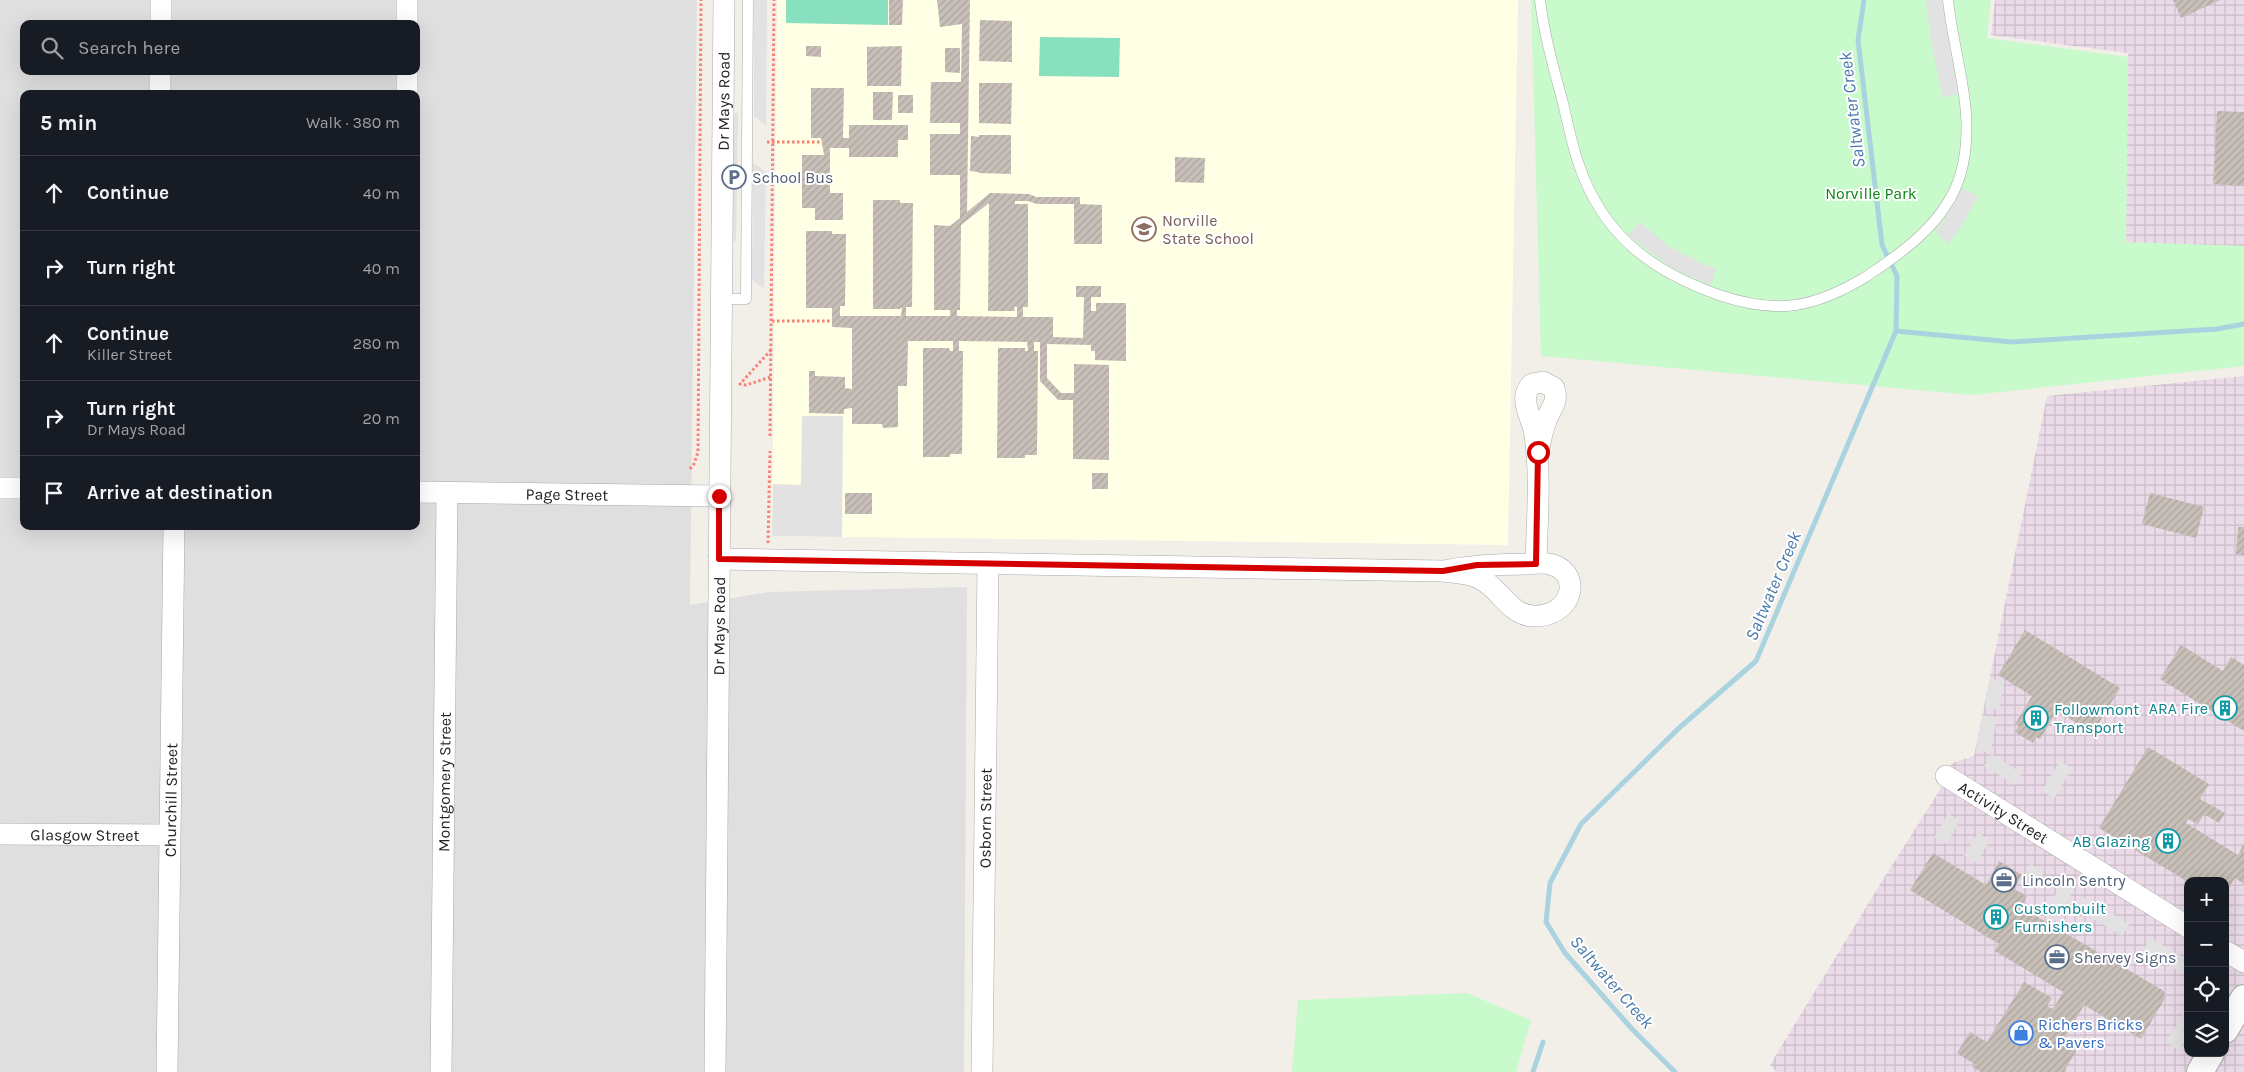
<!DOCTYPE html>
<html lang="en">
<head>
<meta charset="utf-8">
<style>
  :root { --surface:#171b24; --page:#242831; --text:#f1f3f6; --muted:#9ea1a6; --line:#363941 }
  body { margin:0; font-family:Karla,sans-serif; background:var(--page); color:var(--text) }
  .controls { position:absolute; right:15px; bottom:15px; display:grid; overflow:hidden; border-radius:10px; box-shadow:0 5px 20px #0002 }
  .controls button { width:45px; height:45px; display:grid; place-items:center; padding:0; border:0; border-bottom:1px solid var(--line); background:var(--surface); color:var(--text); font:25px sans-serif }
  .stop { position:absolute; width:15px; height:15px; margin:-11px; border:4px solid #d40000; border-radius:50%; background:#fff }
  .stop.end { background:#d40000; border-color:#fff; box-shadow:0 1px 5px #0008 }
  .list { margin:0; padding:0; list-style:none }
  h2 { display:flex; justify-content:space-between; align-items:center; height:65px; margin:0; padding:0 20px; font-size:21px }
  h2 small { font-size:16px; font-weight:400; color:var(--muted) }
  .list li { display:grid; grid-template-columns:32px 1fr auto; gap:15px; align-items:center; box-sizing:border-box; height:75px; padding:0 20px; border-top:1px solid var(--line) }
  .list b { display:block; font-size:19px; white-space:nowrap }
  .list p { margin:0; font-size:16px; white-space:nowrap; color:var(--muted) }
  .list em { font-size:16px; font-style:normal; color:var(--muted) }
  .icon { flex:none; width:28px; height:28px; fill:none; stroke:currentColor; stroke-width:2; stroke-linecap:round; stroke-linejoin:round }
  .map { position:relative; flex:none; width:2244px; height:1072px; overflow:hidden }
  .search { position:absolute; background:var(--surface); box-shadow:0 5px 20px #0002; left:20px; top:20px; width:400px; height:55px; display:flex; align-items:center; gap:12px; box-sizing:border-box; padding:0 18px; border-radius:10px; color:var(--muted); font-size:19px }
  .panel { position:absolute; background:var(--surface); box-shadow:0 5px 20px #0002; left:20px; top:90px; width:400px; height:440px; border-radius:10px }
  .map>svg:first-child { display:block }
</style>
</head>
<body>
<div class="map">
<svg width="2244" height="1072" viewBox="0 0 2244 1072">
  <defs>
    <pattern id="industrial-grid" width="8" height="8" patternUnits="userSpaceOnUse" patternTransform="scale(1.25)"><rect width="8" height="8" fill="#ebdbe8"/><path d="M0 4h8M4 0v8" fill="none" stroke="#c9bcc7"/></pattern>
    <pattern id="building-hatch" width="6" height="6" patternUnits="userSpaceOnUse" patternTransform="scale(1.25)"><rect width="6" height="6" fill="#c7bfb8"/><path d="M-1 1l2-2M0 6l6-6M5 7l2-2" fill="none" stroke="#aba49e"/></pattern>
  </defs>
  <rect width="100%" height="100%" fill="#f2efe9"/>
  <path fill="#e0dfdf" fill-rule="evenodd" d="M0 0H697L690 605 769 592 967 587 964 1072H0ZM24 24H416V71H24ZM24 94H416V526H24Z"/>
  <g fill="url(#industrial-grid)" fill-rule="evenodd">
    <polygon points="1995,0 2244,0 2244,246 2126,243 2128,53 1991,35"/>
    <path d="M2244 376V1072H1777L1770 1065 1882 881 1938 793 1952 763 1974 756 2047 396ZM2188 881H2225V1053H2188Z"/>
  </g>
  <polygon fill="#ffffe5" points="777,0 1518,0 1508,545 772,536"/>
  <g fill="#c8facc">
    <polygon points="1531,0 1991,0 1987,38 2128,57 2126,242 2244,246 2244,366 1972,395 1541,356"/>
    <polygon points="1467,993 1531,1020 1516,1072 1292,1072 1298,1000"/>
  </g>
  <g fill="#88e0be">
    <polygon points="786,0 888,0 888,25 786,23"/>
    <polygon points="1040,37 1120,38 1119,77 1039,76"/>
  </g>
  <g fill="#e2e2e2">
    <polygon points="754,0 767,0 766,126 754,116"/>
    <polygon points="1926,0 1942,0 1958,94 1943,98 1931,43"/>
    <polygon points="733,113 738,113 736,241 731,241"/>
    <polygon points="753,163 766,172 764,289 752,280"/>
    <polygon points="1963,188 1978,196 1960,229 1948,244 1935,231 1944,220"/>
    <polygon points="1640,222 1668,246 1701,263 1716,268 1711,285 1674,269 1638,243 1628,234"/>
    <polygon points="802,416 843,416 842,537 772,536 773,484 801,485"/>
    <polygon points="1990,679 2004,682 1999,710 1985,708"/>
    <polygon points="1983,715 1997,718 1990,753 1976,750"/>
    <polygon points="1992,754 2022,773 2015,785 1984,766"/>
    <polygon points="2060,761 2072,768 2054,799 2042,791"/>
    <polygon points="1948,814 1960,821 1946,844 1934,837"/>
    <polygon points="1978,833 1990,840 1976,863 1964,855"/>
    <polygon points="2031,864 2044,872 2037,884 2024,875"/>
    <polygon points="2062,883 2074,890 2055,921 2044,914"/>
    <polygon points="2085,897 2129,924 2122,936 2077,909"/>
    <polygon points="2150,938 2188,960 2187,976 2143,950"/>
    <polygon points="2188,1007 2188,1036 2179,1050 2166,1042"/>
  </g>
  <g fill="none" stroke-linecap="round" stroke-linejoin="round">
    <g stroke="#aad3df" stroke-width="5">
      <polyline points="1896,331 2012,342 2217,329 2244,324"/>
      <polyline points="1533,1072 1543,1042"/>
      <polyline points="1675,1072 1632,1029 1565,953 1546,922 1550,883 1581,824 1679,728 1756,661 1896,331 1897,276 1882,245 1858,40 1864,0"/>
    </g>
  </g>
  <g fill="url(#building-hatch)" fill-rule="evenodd">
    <polygon points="889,0 903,0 902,25 889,25"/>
    <path d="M937 0H970L967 212 990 193 1029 194 1036 197H1080V204L1102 205V244H1074V204H1037L1028 201H1015V204H1028V307H1023V317H1053V337L1083 338 1084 297H1076V286H1101V297H1091V311H1096V303H1126V361L1095 360V351H1091V345L1047 344V378L1061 393H1074V364L1109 365V460L1073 459V400H1058L1040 381V342H1034V351H1038L1037 455H1025V458H997L998 348H1025V351H1028L1027 342 959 341V351H963L962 454H950V457H923V348H949L950 351H953V341H908L907 386H898V427L883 428 882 424H852V408L844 409V414L809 413V371H815V376L845 377V388L852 389V328L832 327V308H806V231H832V234H846L845 306H840V316H901L902 307 900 309H873V200H900V203H913L912 307H906V316H950V310H934V225L950 226 960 218V175H930V134H960V123H930L931 82H961L962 24 940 27ZM989 203 988 311H1015L1014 307H1017V317L957 316V310H960L961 225Z"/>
    <polygon points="2173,0 2220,0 2181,18"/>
    <polygon points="980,20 1012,21 1012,62 979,61"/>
    <polygon points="806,46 821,46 821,57 806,56"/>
    <polygon points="902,46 901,86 867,86 867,47"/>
    <polygon points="945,48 960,48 960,73 945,72"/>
    <polygon points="979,83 1012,83 1011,124 979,123"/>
    <polygon points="811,88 844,88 843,138 849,138 849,125 908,125 908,140 898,140 898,157 849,157 849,148 830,148 830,193 843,193 843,220 815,220 815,208 802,208 802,155 824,155 821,138 811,138"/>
    <polygon points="873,92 893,92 892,120 873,120"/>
    <rect x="898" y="95" width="15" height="18"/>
    <polygon points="2217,111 2244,112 2244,186 2213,184"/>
    <polygon points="979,135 1011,135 1011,174 978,173 978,172 970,171 971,136 979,137"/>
    <polygon points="1175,157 1205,158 1204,183 1175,182"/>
    <rect x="1092" y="473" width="16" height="16"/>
    <rect x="845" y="493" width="27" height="21"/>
    <polygon points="2150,493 2204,507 2196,538 2142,524"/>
    <polygon points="2238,527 2244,527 2244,555 2236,554"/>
    <polygon points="2025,630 2120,688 2093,733 2057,711 2040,739 2036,737 2033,743 2015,732 2019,726 2015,724 2032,696 1998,675"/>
    <polygon points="2181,645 2223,671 2231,657 2244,665 2244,731 2160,679"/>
    <polygon points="2148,747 2209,784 2200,799 2225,813 2219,823 2204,814 2198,824 2188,819 2186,823 2238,855 2244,843 2244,884 2235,878 2225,894 2225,881 2188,882 2099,828"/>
    <polygon points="1933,853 1986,885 1999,861 2022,875 2014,889 2027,896 2021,907 2164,991 2165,998 2141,1039 2084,1005 2062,1043 2076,1051 2064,1072 1981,1072 1972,1067 1974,1064 1957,1053 1970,1032 1987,1042 2024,982 2052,998 2047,1006 2053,1009 2063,992 1995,951 1999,944 1910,890"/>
  </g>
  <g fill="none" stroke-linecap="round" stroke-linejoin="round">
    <g stroke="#a9a9a9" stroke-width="11">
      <g id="service">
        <path d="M1540 0C1544 35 1554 69 1563 103 1568 124 1572 145 1579 165 1603 235 1651 271 1719 295 1777 315 1815 308 1867 276 1905 251 1946 221 1960 176 1978 116 1954 59 1948 0"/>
        <polyline points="721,299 746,299 748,0"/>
      </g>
    </g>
    <g stroke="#a9a9a9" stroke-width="22">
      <g id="minor">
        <polyline points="161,24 161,0"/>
        <polyline points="407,24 407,0"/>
        <polyline points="160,94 160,71"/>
        <polyline points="407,94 407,71"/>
        <polyline points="0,488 24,488"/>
        <path id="s1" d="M416 492 719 496"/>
        <path d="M719 559 1443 571C1457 573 1472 573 1484 581 1501 591 1510 614 1532 616 1572 618 1583 575 1553 565 1545 562 1535 563 1527 564 1498 564 1471 566 1443 571"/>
        <path d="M1536 563C1537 521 1541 477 1535 435 1533 418 1517 399 1532 384L1543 382 1554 388C1559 403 1550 408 1546 421 1542 431 1540 442 1538 452"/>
        <path id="s2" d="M1946 776 2188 927"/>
        <path id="s3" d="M0 834 169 835"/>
        <polyline points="2225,951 2244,962"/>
        <path id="s4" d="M167 1072 174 526"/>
        <path id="s5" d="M441 1072 447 493"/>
        <path id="s6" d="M715 1072 724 0"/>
        <path id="s7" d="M982 1072 988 564"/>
      </g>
    </g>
    <g stroke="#a9a9a9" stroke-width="28">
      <g id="tertiary">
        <polyline points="2225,1030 2244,998"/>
        <polyline points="2200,1072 2211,1053"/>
      </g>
    </g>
    <g stroke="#fa8072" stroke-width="3" stroke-dasharray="2.5 2.5" stroke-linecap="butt">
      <polyline points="767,142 820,142"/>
      <polyline points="772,321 830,321"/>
      <polyline points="771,350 740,384 746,385 771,377"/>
      <polyline points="770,436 774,0"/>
      <polyline points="690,469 694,464 698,452 701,0"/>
      <polyline points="768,543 770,451"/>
    </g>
    <use href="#service" stroke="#fff" stroke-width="10"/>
    <use href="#minor" stroke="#fff" stroke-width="21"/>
    <use href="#tertiary" stroke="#fff" stroke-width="26"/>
  </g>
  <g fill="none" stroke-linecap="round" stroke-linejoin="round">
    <polyline stroke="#d40000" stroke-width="6" points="719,496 719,559 1443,571 1477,565 1536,564 1538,452"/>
  </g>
  <defs>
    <g id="parking-ring" transform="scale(1.25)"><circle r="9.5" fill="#fff" stroke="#5c6f8a" stroke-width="1.5"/><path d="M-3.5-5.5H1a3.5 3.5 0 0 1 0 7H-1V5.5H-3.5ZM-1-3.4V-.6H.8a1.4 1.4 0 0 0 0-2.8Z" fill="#5c6f8a"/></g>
    <g id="school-ring" transform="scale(1.25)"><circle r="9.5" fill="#fff" stroke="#8d6e63" stroke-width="1.5"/><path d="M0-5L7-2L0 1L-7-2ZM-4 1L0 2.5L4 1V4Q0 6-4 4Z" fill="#8d6e63"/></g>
    <g id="building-ring" transform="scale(1.25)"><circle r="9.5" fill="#fff" stroke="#0f9aa8" stroke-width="1.5"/><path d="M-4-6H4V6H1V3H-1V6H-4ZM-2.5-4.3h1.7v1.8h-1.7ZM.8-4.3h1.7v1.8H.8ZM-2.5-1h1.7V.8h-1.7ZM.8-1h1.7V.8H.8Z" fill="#0f9aa8"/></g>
    <g id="office-ring" transform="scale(1.25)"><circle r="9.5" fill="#fff" stroke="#5c6f8a" stroke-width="1.5"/><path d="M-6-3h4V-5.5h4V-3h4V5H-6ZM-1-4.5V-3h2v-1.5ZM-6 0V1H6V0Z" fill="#5c6f8a"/></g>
    <g id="shop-ring" transform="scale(1.25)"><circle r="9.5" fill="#fff" stroke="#3f7fe0" stroke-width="1.5"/><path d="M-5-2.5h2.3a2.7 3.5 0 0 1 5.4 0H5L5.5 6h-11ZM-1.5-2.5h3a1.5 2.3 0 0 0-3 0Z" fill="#3f7fe0"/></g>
  </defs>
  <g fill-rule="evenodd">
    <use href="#parking-ring" x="734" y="177"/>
    <use href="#school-ring" x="1144" y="229"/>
    <use href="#building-ring" x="2225" y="708"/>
    <use href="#building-ring" x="2036" y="718"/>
    <use href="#building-ring" x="2168" y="841"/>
    <use href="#office-ring" x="2004" y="880"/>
    <use href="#building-ring" x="1996" y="917"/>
    <use href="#office-ring" x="2057" y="957"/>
    <use href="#shop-ring" x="2021" y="1033"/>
  </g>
  <g text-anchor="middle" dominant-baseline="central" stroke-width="4" stroke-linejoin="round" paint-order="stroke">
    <g font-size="16" fill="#222" stroke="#fff">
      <text stroke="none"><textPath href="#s6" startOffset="971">Dr Mays Road</textPath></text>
      <text stroke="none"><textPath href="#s1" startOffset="151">Page Street</textPath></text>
      <text stroke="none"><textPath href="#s6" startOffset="446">Dr Mays Road</textPath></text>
      <text stroke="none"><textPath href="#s5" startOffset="290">Montgomery Street</textPath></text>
      <text stroke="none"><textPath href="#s4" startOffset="272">Churchill Street</textPath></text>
      <text stroke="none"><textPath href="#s2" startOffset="68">Activity Street</textPath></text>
      <text stroke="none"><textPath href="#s7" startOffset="254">Osborn Street</textPath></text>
      <text stroke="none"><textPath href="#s3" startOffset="85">Glasgow Street</textPath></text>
    </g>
    <g font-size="16" fill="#4e5e75" stroke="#fff" text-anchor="start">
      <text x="752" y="177">School Bus</text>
      <text x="2022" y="880">Lincoln Sentry</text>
      <text x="2074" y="957">Shervey Signs</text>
    </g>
    <g font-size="16" fill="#0c8416" stroke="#fff">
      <text x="1871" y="193">Norville Park</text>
    </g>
    <g font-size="16" fill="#785e54" stroke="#fff" text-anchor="start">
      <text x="1162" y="220">Norville<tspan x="1162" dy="18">State School</tspan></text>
    </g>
    <g font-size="16" fill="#0d838f" stroke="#fff" text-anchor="end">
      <text x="2208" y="708">ARA Fire</text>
      <text x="2054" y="709" text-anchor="start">Followmont<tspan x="2054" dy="18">Transport</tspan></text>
      <text x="2150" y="841">AB Glazing</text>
      <text x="2014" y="908" text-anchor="start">Custombuilt<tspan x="2014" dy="18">Furnishers</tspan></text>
    </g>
    <g font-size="16" fill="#366cbe" stroke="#fff" text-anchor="start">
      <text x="2038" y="1024">Richers Bricks<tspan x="2038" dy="18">&amp; Pavers</tspan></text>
    </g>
    <g font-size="18" font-style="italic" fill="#4a7aab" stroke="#fff">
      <text transform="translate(1852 110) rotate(-97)">Saltwater Creek</text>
      <text transform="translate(1773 586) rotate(-67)">Saltwater Creek</text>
      <text transform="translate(1612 982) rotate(49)">Saltwater Creek</text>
    </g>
  </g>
</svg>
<div class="controls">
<button>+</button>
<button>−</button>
<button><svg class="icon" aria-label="locate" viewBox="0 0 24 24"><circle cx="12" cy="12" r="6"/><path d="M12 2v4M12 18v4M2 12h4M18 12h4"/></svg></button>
<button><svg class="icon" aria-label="layers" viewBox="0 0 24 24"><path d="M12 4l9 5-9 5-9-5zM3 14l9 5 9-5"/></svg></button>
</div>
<div class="stop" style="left:1538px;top:452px"></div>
<div class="stop end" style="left:719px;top:496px"></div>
<div class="search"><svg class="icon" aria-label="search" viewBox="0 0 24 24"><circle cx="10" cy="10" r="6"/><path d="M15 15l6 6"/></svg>Search here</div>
<section class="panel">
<h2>5 min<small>Walk · 380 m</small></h2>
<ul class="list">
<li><svg class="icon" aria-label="ahead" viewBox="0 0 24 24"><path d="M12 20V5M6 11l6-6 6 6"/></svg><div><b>Continue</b></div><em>40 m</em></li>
<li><svg class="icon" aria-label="right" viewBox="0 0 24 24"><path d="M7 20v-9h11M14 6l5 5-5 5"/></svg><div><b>Turn right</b></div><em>40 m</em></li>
<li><svg class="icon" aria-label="ahead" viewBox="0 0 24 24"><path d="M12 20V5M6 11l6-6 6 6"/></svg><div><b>Continue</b><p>Killer Street</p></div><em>280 m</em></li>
<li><svg class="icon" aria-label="right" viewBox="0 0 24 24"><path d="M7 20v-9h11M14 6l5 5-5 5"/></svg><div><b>Turn right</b><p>Dr Mays Road</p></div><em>20 m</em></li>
<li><svg class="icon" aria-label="arrive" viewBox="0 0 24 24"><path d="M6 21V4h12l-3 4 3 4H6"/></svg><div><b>Arrive at destination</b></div></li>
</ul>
</section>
</div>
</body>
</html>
